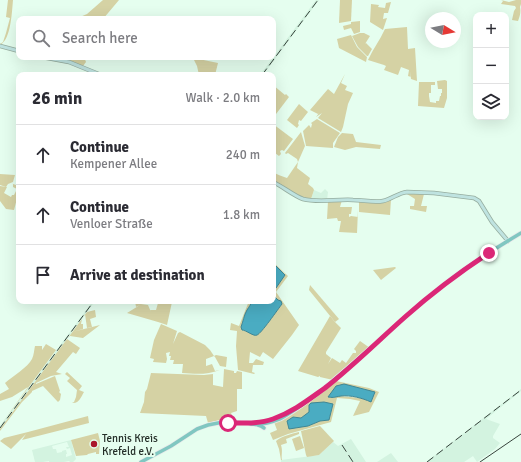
<!DOCTYPE html>
<html lang="en">
<head>
<meta charset="utf-8">
<style>
  :root { --surface:#fff; --page:#f2f2f3; --text:#2b2b33; --muted:#7c7c81; --line:#e1e1e2 }
  body { margin:0; font-family:Signika,sans-serif; background:var(--page); color:var(--text) }
  .controls { position:absolute; right:12px; top:12px; display:grid; overflow:hidden; border-radius:8px; box-shadow:0 4px 16px #0002 }
  .controls button { width:36px; height:36px; display:grid; place-items:center; padding:0; border:0; border-bottom:1px solid var(--line); background:var(--surface); color:var(--text); font:20px sans-serif }
  .compass { position:absolute; left:425px; top:12px; width:36px; height:36px; border-radius:50%; background:var(--surface); box-shadow:0 4px 16px #0002; rotate:100deg }
  .stop { position:absolute; width:12px; height:12px; margin:-9px; border:3px solid #db2777; border-radius:50%; background:#fff }
  .stop.end { background:#db2777; border-color:#fff; box-shadow:0 1px 4px #0008 }
  .list { margin:0; padding:0; list-style:none }
  h2 { display:flex; justify-content:space-between; align-items:center; height:52px; margin:0; padding:0 16px; font-size:17px }
  h2 small { font-size:13px; font-weight:400; color:var(--muted) }
  .list li { display:grid; grid-template-columns:26px 1fr auto; gap:12px; align-items:center; box-sizing:border-box; height:60px; padding:0 16px; border-top:1px solid var(--line) }
  .list b { display:block; font-size:15px; white-space:nowrap }
  .list p { margin:0; font-size:13px; white-space:nowrap; color:var(--muted) }
  .list em { font-size:13px; font-style:normal; color:var(--muted) }
  .icon { flex:none; width:22px; height:22px; fill:none; stroke:currentColor; stroke-width:2; stroke-linecap:round; stroke-linejoin:round }
  .map { position:relative; flex:none; width:521px; height:462px; overflow:hidden }
  .search { position:absolute; background:var(--surface); box-shadow:0 4px 16px #0002; left:16px; top:16px; width:260px; height:44px; display:flex; align-items:center; gap:10px; box-sizing:border-box; padding:0 14px; border-radius:8px; color:var(--muted); font-size:15px }
  .panel { position:absolute; background:var(--surface); box-shadow:0 4px 16px #0002; left:16px; top:72px; width:260px; height:232px; border-radius:8px }
  .map>svg:first-child { display:block }
</style>
</head>
<body>
<div class="map">
<svg width="521" height="462" viewBox="0 0 521 462">
  <rect width="100%" height="100%" fill="#e5feef"/>
  <g fill="#d3f3e0" fill-rule="evenodd">
    <polygon points="316,0 319,0 263,75 260,75"/>
    <polygon points="325,189 328,192 327,200 311,199 314,190 321,193"/>
    <polygon points="93,301 95,301 0,429 0,426"/>
    <polygon points="521,389 521,391 486,419 500,424 493,436 493,438 500,443 495,449 477,462 473,456 464,462 426,462"/>
    <polygon points="351,439 366,462 281,462 281,460 319,455 333,442 338,446"/>
    <path d="M71 440 76 459 73 462H70L69 461 64 462H49V461L43 462H35L32 450ZM67 442 69 447H66L67 449 70 448 72 455 66 457V454H67L66 450H65L62 451V452L57 453 56 449H53L52 446Z"/>
    <polygon points="391,453 398,462 377,462"/>
  </g>
  <g fill="#d5d2a4" fill-rule="evenodd">
    <path d="M8 0H13C12 11 11 40 0 45V44L3 42 6 33 10 18 6 17Z"/>
    <polygon points="103,0 119,0 103,19 81,19 80,17 87,14"/>
    <polygon points="340,0 352,0 351,21 339,23"/>
    <path d="M501 0 509 2 516 0H521V4L520 7C521 12 520 16 518 21L512 20 514 11 516 8 515 6 501 4 503 1Z"/>
    <polygon points="391,2 388,13 384,13 383,19 387,18 383,30 370,22 371,4 379,5 378,7 385,8 386,3"/>
    <polygon points="360,21 360,32 354,34 351,28 344,30 343,26 351,24 351,22"/>
    <path d="M407 27 408 49 415 48 417 81 411 79 410 71 411 77 408 76 409 70 401 67 398 75 384 70 386 66 384 65 368 60C373 49 380 40 385 29Z"/>
    <polygon points="360,33 364,33 370,36 365,44 366,43 372,49 368,56 367,56 358,47 352,36"/>
    <polygon points="351,35 357,47 367,57 366,62 339,48 337,39"/>
    <polygon points="64,57 84,57 86,62 83,66 62,59"/>
    <polygon points="193,58 194,58 218,63 215,75 199,75 197,66"/>
    <polygon points="345,74 341,83 347,86 345,90 353,93 348,104 343,127 341,132 318,118 322,113 316,117 319,113 318,114 310,110 328,89 334,94"/>
    <polygon points="445,80 447,81 447,98 444,108 418,106 419,82 435,82 435,85 431,85 431,93 429,93 429,96 430,102 436,103 436,101 439,101 440,96 441,96 441,93 442,93 442,89 438,89 437,81"/>
    <polygon points="273,85 285,95 286,94 289,97 273,118"/>
    <polygon points="299,104 308,112 301,121 299,120 298,124 299,125 297,128 287,120"/>
    <polygon points="317,119 340,133 333,143 333,148 306,146 303,131 309,125 311,128 312,124 311,123"/>
    <polygon points="273,124 293,139 284,151 282,150 280,151 281,154 279,156 275,153 273,154"/>
    <path d="M301 132 305 146 298 162 297 168 310 178 308 184 313 188 314 190 311 199 303 198 273 182V172C278 175 282 176 287 178L298 162 297 159 288 153 286 154 285 153Z"/>
    <polygon points="342,133 353,134 356,142 381,145 380,149 356,147 345,150 334,147 338,137"/>
    <polygon points="0,174 15,175 13,182 8,184 6,187 0,185"/>
    <polygon points="13,184 19,186 19,191 14,210 6,209 0,201 0,186 7,187 4,193 11,197 12,195 14,195 17,189 13,187"/>
    <polygon points="408,193 424,194 421,206 427,206 426,212 410,209 410,206 414,206 415,199 407,194"/>
    <polygon points="391,199 390,215 359,212 359,200 376,202"/>
    <polygon points="342,200 340,207 352,207 351,214 349,214 349,217 351,216 358,217 358,210 357,233 339,232 341,221 338,221 337,218 327,219 328,201"/>
    <path d="M274 263 288 276 276 292 299 325 292 335 273 359 263 352 260 357 250 352 249 363H253L256 359 264 362 263 365H253L252 372 255 373 254 374 238 370 236 346 237 331 230 330 231 323 239 326 249 301H252C248 310 241 319 242 330 247 331 251 334 257 335L275 313 278 300 273 295V290L276 288 285 274 274 264 273 265Z"/>
    <polygon points="395,267 396,268 381,280 373,270"/>
    <polygon points="310,285 339,319 335,322 309,290"/>
    <polygon points="95,301 87,312 95,310 96,317 90,319 92,327 87,328 85,314 82,319 81,324 83,324 83,329 72,332 100,325 83,338 70,336 68,338"/>
    <polygon points="135,301 145,301 141,304 148,305 151,312 150,310 156,310 158,303 160,304 161,301 167,301 172,302 167,325 158,322 154,318 158,322 127,313 140,305 136,307"/>
    <polygon points="330,316 335,322 341,328 326,352 326,354 331,358 328,364 332,358 340,363 342,360 346,363 353,353 356,353 356,351 354,349 360,341 370,348 333,380 320,377 320,376 318,377 298,371"/>
    <path d="M161 324 177 331 173 344 178 333 180 332 205 345 210 350 214 356 206 359V366L212 364 215 371 220 370C207 375 196 374 182 373L183 364H173L174 360H170L171 356H169L170 352 166 353 167 359 166 363 153 362 154 359 150 358 154 340Z"/>
    <polygon points="67,339 80,348 76,354 73,352 56,372 62,374 51,376 36,383 36,384 55,376 60,391 59,392 61,394 60,400 58,402 43,386 32,391 32,392 22,402 0,431 0,429"/>
    <path d="M46 344 56 350 0 426 28 387 12 397 0 401V394L9 389 5 383C13 376 28 367 32 359 34 355 34 350 35 346H42V350Z"/>
    <polygon points="216,355 227,357 226,367 220,366 215,357 214,356"/>
    <polygon points="224,369 234,371 234,373 236,373 237,371 242,372 242,389 237,389 237,411 231,413 234,420 220,420 208,423 206,416 140,413 144,402 145,392 147,389 151,373 204,375 213,374 213,385 223,387"/>
    <path d="M67 372 82 386 79 390 84 392C81 397 79 404 72 403L74 402 76 397 77 390 67 381 70 378 65 374Z"/>
    <path d="M336 381 369 388 379 392 369 412 353 416 360 401 350 399 337 398 331 422 288 434 273 440 270 433 277 430 274 422 320 394ZM375 393 371 401 361 398 340 396ZM333 404 329 420 320 421 308 426 293 417 301 418 310 412 309 405Z"/>
    <polygon points="88,416 89,423 22,440 26,434 11,449 0,441 4,438 28,432"/>
    <polygon points="320,426 334,441 319,455 307,457 306,455 301,431"/>
    <path d="M299 432V434L286 439 287 443 281 445C283 451 281 455 282 460H281L279 449 276 441C282 436 291 434 299 432Z"/>
    <polygon points="98,433 100,441 99,454 96,454 96,452 88,454 87,455 76,456 71,440"/>
    <polygon points="300,436 304,448 296,451 292,439"/>
  </g>
  <g fill="#4aacc2" stroke="#3f8694">
    <polygon points="274,264 285,275 276,288 273,290 273,265"/>
    <path d="M273 295 278 300 281 301 282 304C278 309 261 334 257 335 254 337 246 330 242 330L241 327C243 322 244 315 247 310 249 307 251 304 252 301H273Z"/>
    <path d="M344 384 375 392 371 402C362 398 351 395 341 396 334 397 335 398 328 397L336 386Z"/>
    <polygon points="324,402 333,404 329,420 320,421 308,426 289,429 287,421 293,417 301,418 309,412 309,405 311,403"/>
  </g>
  <g fill="none" stroke-linecap="round" stroke-linejoin="round">
    <g stroke="#96ad9f" stroke-width="4.5">
      <g id="secondary">
        <polyline points="0,46 19,51"/>
        <polyline points="42,57 69,62 101,75"/>
        <path d="M273 182C282 186 294 196 303 199 318 203 337 199 353 200 363 200 374 203 383 201 392 199 398 193 407 192L434 193 474 198 479 201 492 222 508 241"/>
      </g>
    </g>
    <g stroke="#e9eaea" stroke-width="5">
      <g id="primary">
        <path d="M247 423C257 427 270 423 280 419 295 411 309 400 322 390 350 367 376 343 403 319 417 306 432 294 447 282 470 264 496 248 521 233"/>
        <polyline points="258,425 261,426 264,428"/>
        <polyline points="141,462 171,446 197,429 208,425 223,422 248,423"/>
      </g>
    </g>
    <use href="#secondary" stroke="#bfe3e0" stroke-width="3"/>
    <use href="#primary" stroke="#80c7c1" stroke-width="3.5"/>
    <polyline stroke="#38443d" stroke-width="1" points="480,462 521,434"/>
    <g stroke="#38443d" stroke-width="1" stroke-dasharray="8 4" stroke-linecap="butt">
      <polyline points="262,75 318,0"/>
      <polyline points="0,428 94,301"/>
      <polyline points="342,445 353,462"/>
      <polyline points="427,462 521,390"/>
    </g>
  </g>
  <g fill="none" stroke-linecap="round" stroke-linejoin="round">
    <path stroke="#db2777" stroke-width="5" d="M228 423C243 423 259 424 273 419 293 412 308 400 325 388 353 366 378 341 405 317 431 294 460 272 489 253"/>
  </g>
  <circle fill="#aa142b" stroke="#e5feef" stroke-width="1.5" cx="94" cy="444" r="4"/>
  <g text-anchor="middle" dominant-baseline="central" stroke-width="4" stroke-linejoin="round" paint-order="stroke">
    <g font-size="11" fill="#242e28" stroke="#e5feef" text-anchor="start">
      <text x="102" y="438">Tennis Kreis<tspan x="102" dy="13">Krefeld e.V.</tspan></text>
    </g>
  </g>
</svg>
<div class="controls">
<button>+</button>
<button>−</button>
<button><svg class="icon" aria-label="layers" viewBox="0 0 24 24"><path d="M12 4l9 5-9 5-9-5zM3 14l9 5 9-5"/></svg></button>
</div>
<svg class="compass" viewBox="-18 -18 36 36"><path d="M0-13l5 13h-10z" fill="#e53935"/><path d="M0 13l5-13h-10z" fill="#7c7c81"/></svg>
<div class="stop" style="left:228px;top:423px"></div>
<div class="stop end" style="left:489px;top:253px"></div>
<div class="search"><svg class="icon" aria-label="search" viewBox="0 0 24 24"><circle cx="10" cy="10" r="6"/><path d="M15 15l6 6"/></svg>Search here</div>
<section class="panel">
<h2>26 min<small>Walk · 2.0 km</small></h2>
<ul class="list">
<li><svg class="icon" aria-label="ahead" viewBox="0 0 24 24"><path d="M12 20V5M6 11l6-6 6 6"/></svg><div><b>Continue</b><p>Kempener Allee</p></div><em>240 m</em></li>
<li><svg class="icon" aria-label="ahead" viewBox="0 0 24 24"><path d="M12 20V5M6 11l6-6 6 6"/></svg><div><b>Continue</b><p>Venloer Straße</p></div><em>1.8 km</em></li>
<li><svg class="icon" aria-label="arrive" viewBox="0 0 24 24"><path d="M6 21V4h12l-3 4 3 4H6"/></svg><div><b>Arrive at destination</b></div></li>
</ul>
</section>
</div>
</body>
</html>
